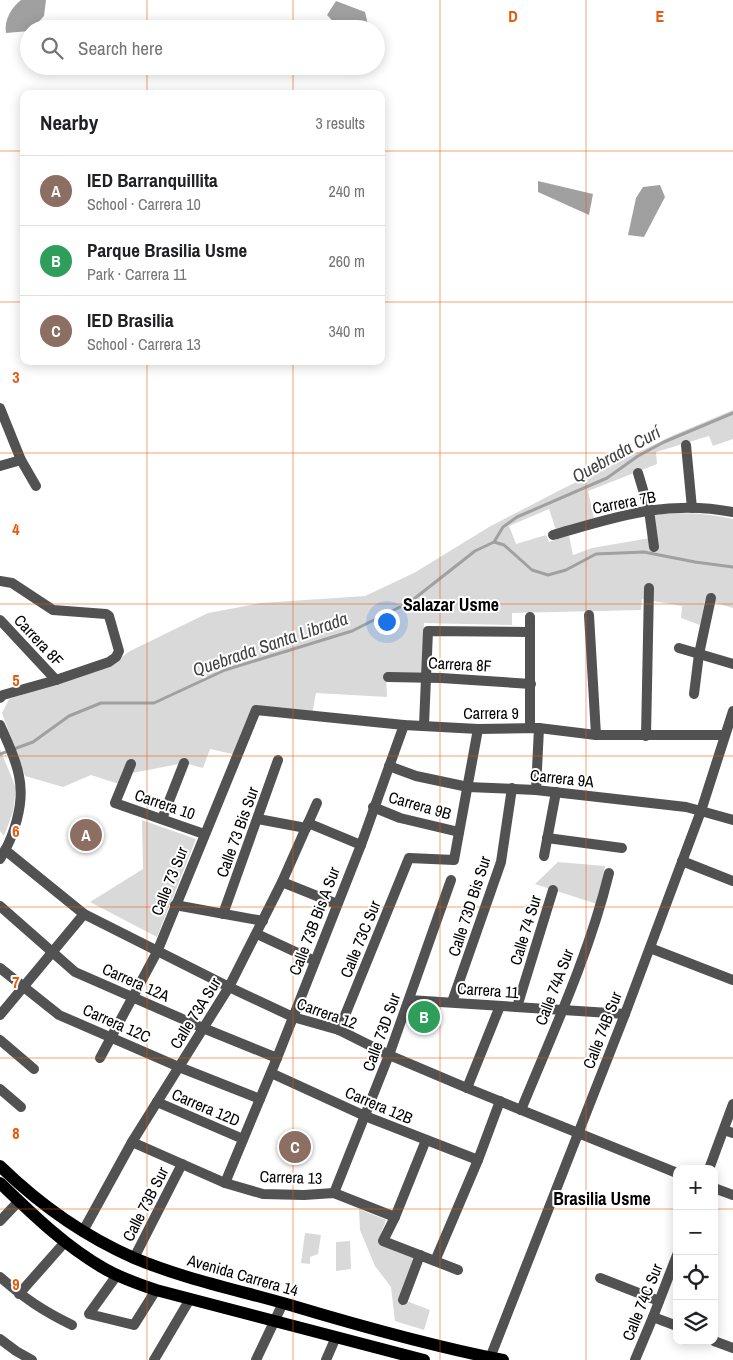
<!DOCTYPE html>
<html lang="en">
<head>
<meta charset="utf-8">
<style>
  :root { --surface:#fff; --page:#f2f2f2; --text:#202124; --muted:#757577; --line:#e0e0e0; --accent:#000 }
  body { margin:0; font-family:"Archivo Narrow",sans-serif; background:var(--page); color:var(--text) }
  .controls { position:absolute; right:15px; bottom:15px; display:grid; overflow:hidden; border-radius:10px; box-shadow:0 2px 12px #0003 }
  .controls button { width:45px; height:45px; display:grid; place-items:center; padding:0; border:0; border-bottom:1px solid var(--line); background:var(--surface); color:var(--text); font:25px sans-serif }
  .you { position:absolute; left:386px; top:621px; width:18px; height:18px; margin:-12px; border:4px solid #fff; border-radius:50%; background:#1a73e8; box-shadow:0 0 0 8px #1a73e833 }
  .badge { display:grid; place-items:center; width:32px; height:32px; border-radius:50%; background:var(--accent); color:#fff; font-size:16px; font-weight:700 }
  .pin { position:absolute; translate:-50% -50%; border:2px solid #fff; box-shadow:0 1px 5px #0006 }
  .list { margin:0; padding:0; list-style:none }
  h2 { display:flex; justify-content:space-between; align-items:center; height:65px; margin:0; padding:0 20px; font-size:21px }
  h2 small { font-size:16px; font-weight:400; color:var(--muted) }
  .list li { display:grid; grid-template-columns:32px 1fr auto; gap:15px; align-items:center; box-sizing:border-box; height:70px; padding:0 20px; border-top:1px solid var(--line) }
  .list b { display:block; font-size:19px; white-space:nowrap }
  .list p { margin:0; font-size:16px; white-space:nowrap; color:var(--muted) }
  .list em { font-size:16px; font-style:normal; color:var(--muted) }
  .icon { flex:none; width:28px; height:28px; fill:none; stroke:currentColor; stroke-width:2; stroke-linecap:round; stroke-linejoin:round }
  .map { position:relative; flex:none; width:733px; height:1360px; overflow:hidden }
  .search { position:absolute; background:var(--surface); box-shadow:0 2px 12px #0003; left:20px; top:20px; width:365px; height:55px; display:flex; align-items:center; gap:12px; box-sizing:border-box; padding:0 18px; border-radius:28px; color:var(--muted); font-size:19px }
  .panel { position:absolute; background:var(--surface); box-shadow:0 2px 12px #0003; left:20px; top:90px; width:365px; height:275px; border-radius:10px }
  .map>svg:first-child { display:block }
</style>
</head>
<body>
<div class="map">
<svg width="733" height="1360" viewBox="0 0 733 1360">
  <rect width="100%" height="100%" fill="#fff"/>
  <g fill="#d9d9d9">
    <path d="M733 410V439L713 446 709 436 656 452 657 464 588 491 594 518 556 530 549 509 509 526 516 544 546 535 549 542 569 535 573 555 592 548 656 537 655 515C682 512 707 513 733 519V608L705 600 700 625 681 618 682 606 642 599 641 610 512 613V625L424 623 422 673H386L387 697 316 693 312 715 256 710 237 755 210 749 203 768 184 763 127 774 122 785 91 775 63 787 25 776 2 713 9 699 111 665 130 651 208 613 261 603 365 596 414 573 489 527 564 488 676 434Z"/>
    <polygon points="0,749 16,788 13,812 4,836 0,831"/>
    <polygon points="142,820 196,839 157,937 90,902 143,869"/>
    <polygon points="558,862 605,866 597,904 535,884"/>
    <polygon points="438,1010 430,1030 410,1022 415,1011"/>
    <polygon points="359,1209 386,1220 378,1242 418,1259 404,1300 430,1310 424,1330 395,1321 391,1287 375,1266 360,1230"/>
    <polygon points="305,1233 321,1235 318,1254 310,1257 310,1264 301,1263"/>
    <polygon points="350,1241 351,1269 336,1271 336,1242"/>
  </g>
  <g fill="#a0a0a0">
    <path d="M21 0H46L44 16 32 29H29V31L6 33C4 20 11 8 21 0Z"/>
    <polygon points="336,1 365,12 369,29 340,29 327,15"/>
    <polygon points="538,181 593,194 589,215 538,192"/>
    <polygon points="660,185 665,197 644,237 628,235 636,198 643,187"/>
  </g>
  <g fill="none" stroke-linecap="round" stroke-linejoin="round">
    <g stroke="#a0a0a0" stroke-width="3">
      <polyline points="494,542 503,527 517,517 607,478 638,456 664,442 733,413"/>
      <polyline points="0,754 33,742 69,716 101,703 154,703 225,670 352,631 410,602 475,551 494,542 504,545 532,570 548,575 566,570 596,554 644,552 695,562 733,567"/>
    </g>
    <g stroke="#525252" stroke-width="10">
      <polyline points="0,408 21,460 36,486"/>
      <polyline points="686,445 692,508"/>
      <polyline points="0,466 21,460"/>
      <polyline points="638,473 649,510 654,547"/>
      <path d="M553 535C616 517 666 499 733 512"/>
      <polyline points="0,581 12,583 53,610 106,614 109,616 119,651 116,657 109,662 56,680 3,695 0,698"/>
      <polyline points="589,615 596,735"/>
      <polyline points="0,620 56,680"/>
      <polyline points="679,648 733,664"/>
      <polyline points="388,677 441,678 531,684"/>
      <polyline points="694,694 699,654 711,598"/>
      <path d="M0 725C7 741 16 759 19 776 25 803 14 837 0 859"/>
      <polyline points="424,725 428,631 530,632"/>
      <polyline points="530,728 530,617"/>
      <polyline points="646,736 649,588"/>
      <polyline points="131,764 115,803 204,834"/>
      <polyline points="389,766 416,776 468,787 536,790 686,807 701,811 733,711"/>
      <polyline points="536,790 539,728"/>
      <polyline points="373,807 400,818 459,832"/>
      <polyline points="162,819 184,763"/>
      <polyline points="258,819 306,828"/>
      <polyline points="308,823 361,845"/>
      <polyline points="547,838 622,848"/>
      <polyline points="5,850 84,914 229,987 293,1017 339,1030 389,1055 467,1088 677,1173"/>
      <polyline points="544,856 556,792"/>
      <polyline points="682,861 733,881"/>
      <polyline points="282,882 337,904"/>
      <polyline points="175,905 263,921"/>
      <polyline points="0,906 75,972 203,1028 277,1058"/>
      <polyline points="223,914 278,760"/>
      <polyline points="257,934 315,961"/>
      <polyline points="650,948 733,980"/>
      <polyline points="0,968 59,1015 179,1067 260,1099"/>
      <polyline points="409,1000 625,1014"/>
      <polyline points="452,1002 501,862 512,788"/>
      <polyline points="517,1007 553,890"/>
      <polyline points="0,1015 84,914"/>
      <polyline points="339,1030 409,858 454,860 478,729"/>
      <polyline points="0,1040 34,1069"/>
      <polyline points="100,1058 157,952 256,710 404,725 478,729 539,728 596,735 725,735"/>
      <polyline points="271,1073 365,1116 478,1160"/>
      <polyline points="467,1088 500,1006"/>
      <polyline points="0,1089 21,1107"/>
      <polyline points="157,1102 243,1139"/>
      <path d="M521 1110C553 1032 589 955 609 873"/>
      <polyline points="724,1130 733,1133"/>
      <polyline points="426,1140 395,1217 383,1241 458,1270"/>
      <polyline points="132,1142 225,1183 263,1194 304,1195 334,1193 395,1217"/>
      <polyline points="225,1183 277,1058 361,845 404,725"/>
      <polyline points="714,1188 733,1195"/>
      <polyline points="334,1193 389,1055 451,880"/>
      <polyline points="0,1221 19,1201"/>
      <polyline points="83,1231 132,1142 229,987 282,882 317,803"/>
      <polyline points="134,1258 182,1164"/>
      <polyline points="435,1261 478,1160 500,1101"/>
      <polyline points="117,1275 89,1314 134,1325 156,1290"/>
      <path d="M0 1277C24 1298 43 1311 72 1325"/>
      <polyline points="600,1278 659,1301"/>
      <polyline points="19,1294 65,1242"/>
      <polyline points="403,1300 420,1255"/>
      <polyline points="653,1317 677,1326"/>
      <polyline points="0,1339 16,1351 32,1360"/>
      <polyline points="714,1341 733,1348"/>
      <polyline points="154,1360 190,1299"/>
    </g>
    <g stroke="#525252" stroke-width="10">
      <polyline points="709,1169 733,1104"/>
      <polyline points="490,1358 625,1014 701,811 733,820"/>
      <polyline points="256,1360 283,1303"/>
      <polyline points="326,1360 336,1337"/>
      <polyline points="635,1360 653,1317 677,1255"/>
    </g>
    <g stroke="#000" stroke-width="12">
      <path d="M0 1166C39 1204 84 1236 134 1258 184 1279 238 1290 290 1305 360 1326 431 1346 503 1360"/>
      <path d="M0 1183C32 1214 66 1247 105 1269 121 1278 138 1284 156 1290L424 1360"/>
    </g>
  </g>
  <path fill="none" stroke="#e8590c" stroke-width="1" stroke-opacity="0.55" d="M147 0V29M293 0V29M440 0V1360M586 0V1360M147 66V94M293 66V94M0 151H24M381 151H733M0 302H24M381 302H733M147 361V1360M293 361V1360M0 453H733M0 604H733M0 756H733M0 907H733M0 1058H733M0 1209H677M714 1209H733"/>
  <g text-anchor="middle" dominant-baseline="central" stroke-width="4" stroke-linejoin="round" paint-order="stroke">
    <g font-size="16" fill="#000" stroke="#fff">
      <text transform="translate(624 502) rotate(-11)">Carrera 7B</text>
      <text transform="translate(39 640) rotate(47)">Carrera 8F</text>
      <text transform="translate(460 664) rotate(3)">Carrera 8F</text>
      <text x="491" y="713">Carrera 9</text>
      <text transform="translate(562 778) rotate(6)">Carrera 9A</text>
      <text transform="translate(165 804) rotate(19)">Carrera 10</text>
      <text transform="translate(420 805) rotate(16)">Carrera 9B</text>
      <text transform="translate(237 832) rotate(-70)">Calle 73 Bis Sur</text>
      <text transform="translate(169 881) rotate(-68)">Calle 73 Sur</text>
      <text transform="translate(469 906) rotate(-72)">Calle 73D Bis Sur</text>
      <text transform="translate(314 921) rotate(-69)">Calle 73B Bis A Sur</text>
      <text transform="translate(525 930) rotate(-73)">Calle 74 Sur</text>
      <text transform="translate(360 939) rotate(-68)">Calle 73C Sur</text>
      <text transform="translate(136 982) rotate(24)">Carrera 12A</text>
      <text transform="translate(554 987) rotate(-69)">Calle 74A Sur</text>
      <text transform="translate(488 990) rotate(4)">Carrera 11</text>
      <text transform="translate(195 1013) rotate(-58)">Calle 73A Sur</text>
      <text transform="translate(327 1013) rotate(20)">Carrera 12</text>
      <text transform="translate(117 1023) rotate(24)">Carrera 12C</text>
      <text transform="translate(602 1030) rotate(-69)">Calle 74B Sur</text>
      <text transform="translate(381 1032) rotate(-70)">Calle 73D Sur</text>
      <text transform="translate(379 1105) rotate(23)">Carrera 12B</text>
      <text transform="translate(206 1107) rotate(23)">Carrera 12D</text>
      <text transform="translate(291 1177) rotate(2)">Carrera 13</text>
      <text transform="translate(145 1204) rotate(-63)">Calle 73B Sur</text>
      <text transform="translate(243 1275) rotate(16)">Avenida Carrera 14</text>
      <text transform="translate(642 1302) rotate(-68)">Calle 74C Sur</text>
    </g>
    <g font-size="18" font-style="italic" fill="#414141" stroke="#fff">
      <text transform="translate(616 454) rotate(-29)">Quebrada Curí</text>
      <text transform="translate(270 644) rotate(-19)">Quebrada Santa Librada</text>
    </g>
    <g font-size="18" font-weight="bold" fill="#000" stroke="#fff">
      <text x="451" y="604">Salazar Usme</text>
      <text x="602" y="1198">Brasilia Usme</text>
    </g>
  </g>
  <g font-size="16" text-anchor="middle" font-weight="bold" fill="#e8590c" stroke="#fff" stroke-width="4" stroke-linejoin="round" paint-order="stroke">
    <text x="513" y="22">D</text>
    <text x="660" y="22">E</text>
    <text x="16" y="383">3</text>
    <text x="16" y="535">4</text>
    <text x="16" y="686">5</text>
    <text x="16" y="837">6</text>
    <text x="16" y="988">7</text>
    <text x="16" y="1139">8</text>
    <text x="16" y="1290">9</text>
  </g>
</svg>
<div class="controls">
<button>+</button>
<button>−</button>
<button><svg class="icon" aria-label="locate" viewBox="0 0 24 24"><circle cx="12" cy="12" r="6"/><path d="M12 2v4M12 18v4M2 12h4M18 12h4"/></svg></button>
<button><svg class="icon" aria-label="layers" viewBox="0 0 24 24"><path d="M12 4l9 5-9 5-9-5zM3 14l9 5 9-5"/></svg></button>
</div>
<div class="you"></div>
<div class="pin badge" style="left:86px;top:835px;background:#8d6e63">A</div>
<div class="pin badge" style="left:424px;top:1017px;background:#2e9e5b">B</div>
<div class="pin badge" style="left:295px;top:1147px;background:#8d6e63">C</div>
<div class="search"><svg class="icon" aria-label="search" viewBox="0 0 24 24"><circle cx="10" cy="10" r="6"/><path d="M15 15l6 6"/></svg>Search here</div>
<section class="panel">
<h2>Nearby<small>3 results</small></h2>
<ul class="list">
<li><span class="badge" style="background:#8d6e63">A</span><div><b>IED Barranquillita</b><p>School · Carrera 10</p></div><em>240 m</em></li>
<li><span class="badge" style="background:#2e9e5b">B</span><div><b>Parque Brasilia Usme</b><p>Park · Carrera 11</p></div><em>260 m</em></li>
<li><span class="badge" style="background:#8d6e63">C</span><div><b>IED Brasilia</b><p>School · Carrera 13</p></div><em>340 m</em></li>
</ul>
</section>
</div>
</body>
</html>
